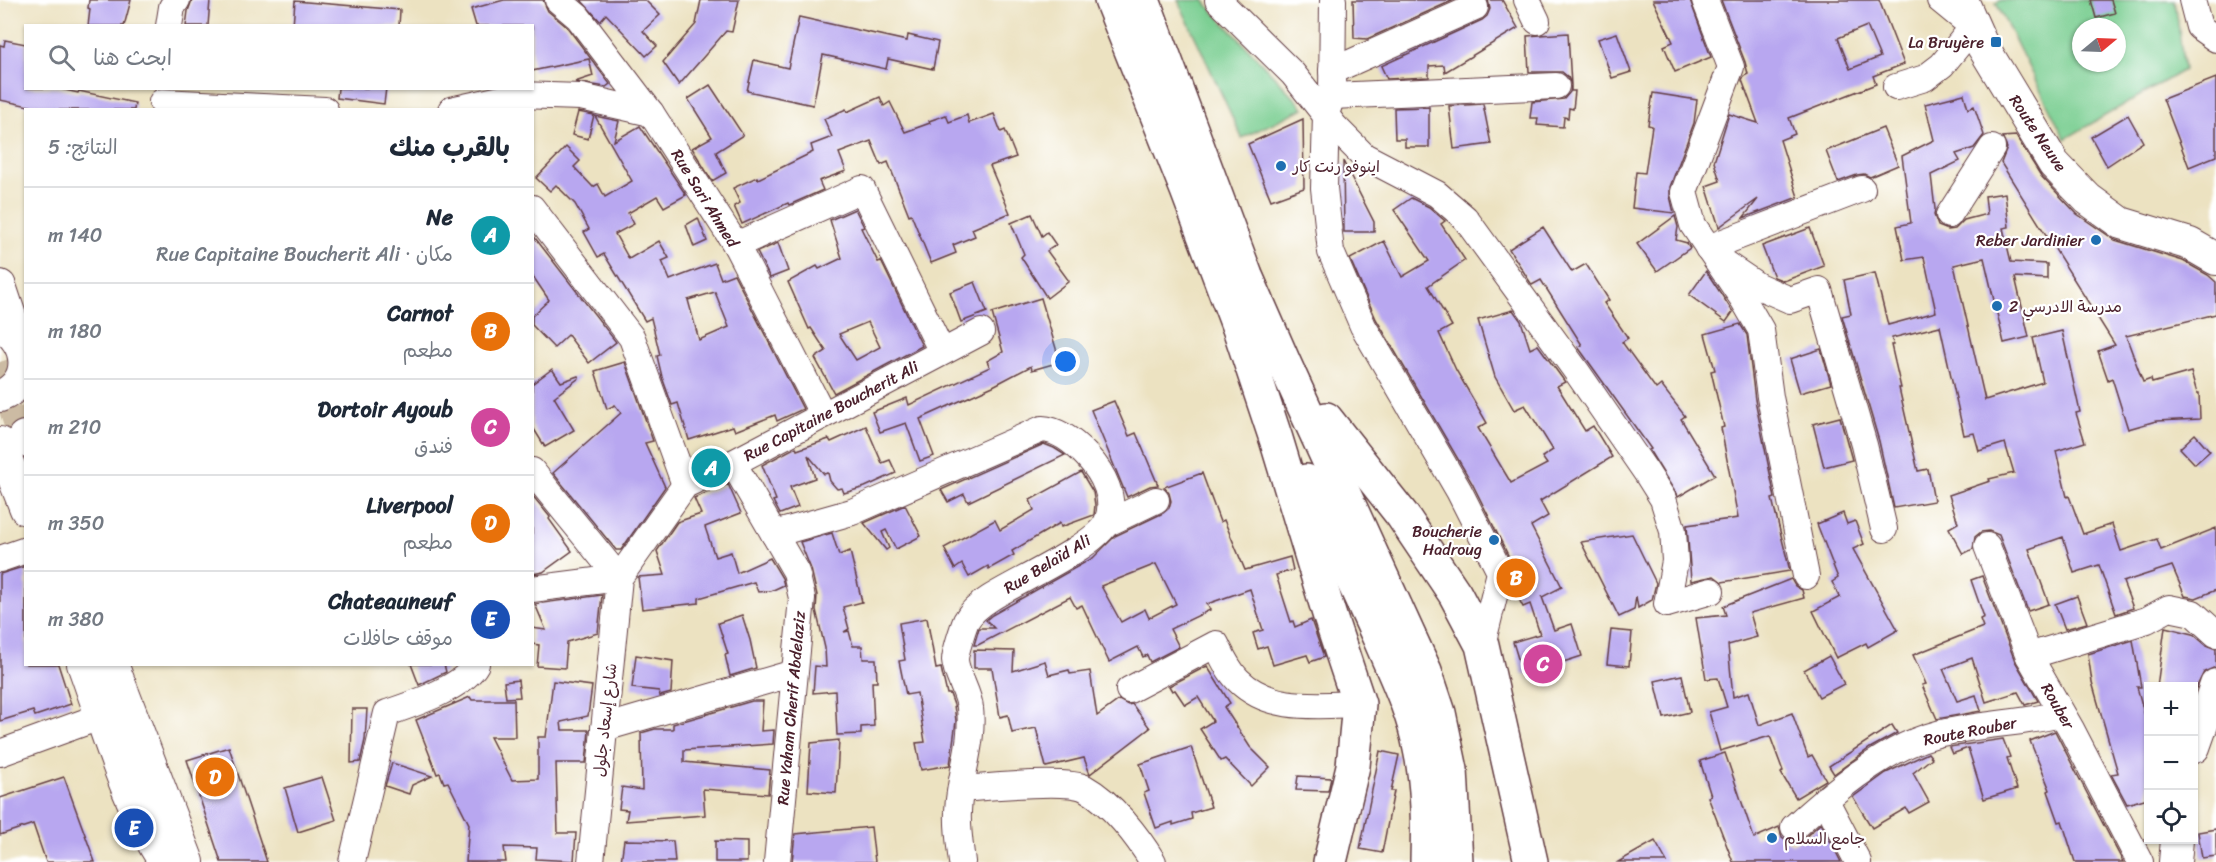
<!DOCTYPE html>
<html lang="ar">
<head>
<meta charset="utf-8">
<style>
  :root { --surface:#fff; --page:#f6f6f7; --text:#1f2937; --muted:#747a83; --line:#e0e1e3; --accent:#1f6fb2 }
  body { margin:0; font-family:Sriracha,"Playpen Sans Arabic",sans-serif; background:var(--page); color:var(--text); direction:rtl }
  .controls { position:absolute; right:18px; bottom:18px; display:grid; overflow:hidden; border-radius:0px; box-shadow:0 2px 4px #0004 }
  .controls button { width:54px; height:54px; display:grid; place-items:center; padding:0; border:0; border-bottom:2px solid var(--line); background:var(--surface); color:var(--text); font:30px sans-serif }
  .compass { position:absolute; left:2072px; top:18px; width:54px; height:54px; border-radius:50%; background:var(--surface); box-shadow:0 2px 4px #0004; rotate:71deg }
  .you { position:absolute; left:1066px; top:362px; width:21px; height:21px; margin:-15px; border:4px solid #fff; border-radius:50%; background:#1a73e8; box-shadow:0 0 0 9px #1a73e833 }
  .badge { display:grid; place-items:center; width:39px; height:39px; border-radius:50%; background:var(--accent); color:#fff; font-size:20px; font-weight:700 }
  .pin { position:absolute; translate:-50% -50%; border:3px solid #fff; box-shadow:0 2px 6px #0006 }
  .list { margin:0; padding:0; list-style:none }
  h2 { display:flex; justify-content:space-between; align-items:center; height:78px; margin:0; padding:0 24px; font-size:26px }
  h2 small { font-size:20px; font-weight:400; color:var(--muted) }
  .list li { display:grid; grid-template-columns:39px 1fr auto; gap:18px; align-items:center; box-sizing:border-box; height:96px; padding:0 24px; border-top:2px solid var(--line) }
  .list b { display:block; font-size:22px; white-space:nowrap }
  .list p { margin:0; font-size:20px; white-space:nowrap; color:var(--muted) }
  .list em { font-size:20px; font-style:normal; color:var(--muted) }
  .icon { flex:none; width:33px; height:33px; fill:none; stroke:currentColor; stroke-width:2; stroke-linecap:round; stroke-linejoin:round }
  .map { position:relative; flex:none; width:2216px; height:862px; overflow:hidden; direction:ltr }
  .search { position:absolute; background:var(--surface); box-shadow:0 2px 4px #0004; left:24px; top:24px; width:510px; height:66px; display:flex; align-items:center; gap:15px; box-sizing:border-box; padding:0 21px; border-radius:0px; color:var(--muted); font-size:22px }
  .panel { position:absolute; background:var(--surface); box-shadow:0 2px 4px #0004; left:24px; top:108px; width:510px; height:558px; border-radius:0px; direction:rtl }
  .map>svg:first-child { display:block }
</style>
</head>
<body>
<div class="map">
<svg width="2216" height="862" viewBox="0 0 2216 862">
  <rect width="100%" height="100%" fill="#fff"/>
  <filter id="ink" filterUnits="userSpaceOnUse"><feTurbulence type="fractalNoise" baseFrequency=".0167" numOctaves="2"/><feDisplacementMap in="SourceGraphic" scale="12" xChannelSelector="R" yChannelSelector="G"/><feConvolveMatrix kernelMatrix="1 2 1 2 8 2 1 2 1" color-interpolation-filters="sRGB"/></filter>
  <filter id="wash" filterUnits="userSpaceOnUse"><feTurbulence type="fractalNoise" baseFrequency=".008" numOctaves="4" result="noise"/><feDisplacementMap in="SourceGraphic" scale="24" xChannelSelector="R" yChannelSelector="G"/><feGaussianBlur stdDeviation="1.35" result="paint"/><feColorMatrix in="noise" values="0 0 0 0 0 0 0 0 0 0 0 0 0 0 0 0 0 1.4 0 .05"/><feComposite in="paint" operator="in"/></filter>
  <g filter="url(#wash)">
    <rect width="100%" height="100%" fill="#ece2c1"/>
    <g fill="#7bcf93" stroke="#62775f" stroke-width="1.5" fill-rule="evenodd">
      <polygon points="1178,0 1204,0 1211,9 1304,108 1242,138"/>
      <path d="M2001 0H2175L2184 70 2065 139 1996 3ZM2081 27H2117V63H2081Z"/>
    </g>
    <g id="blocks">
      <g fill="#b8a7f0" fill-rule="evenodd">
        <polygon points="89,0 131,0 124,26 88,26 90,9 88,8"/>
        <polygon points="192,0 210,0 208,26 186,26 188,11"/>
        <polygon points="504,0 543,0 548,11 567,27 610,84 606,87 575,82 593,76 589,59 532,71 532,26 476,26 471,9"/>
        <polygon points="581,0 645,0 660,15 643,31 657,46 646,56 606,14 600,21"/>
        <polygon points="701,0 739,0 732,32 726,31 679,85 663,62 696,24"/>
        <polygon points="1353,0 1454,0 1367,39 1354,38"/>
        <polygon points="1488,0 1502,0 1518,28 1445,72 1444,65 1429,66 1429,77 1387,79 1381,66 1482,20 1487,16 1490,9"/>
        <polygon points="1653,0 1690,0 1711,57 1675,72 1664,46 1673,42"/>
        <path d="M1721 0H1879L1904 64 1873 76 1876 84 1789 118 1795 134 1780 140 1798 197 1743 218 1758 199 1719 227 1706 186 1720 181 1714 162 1729 114 1758 123 1742 80 1744 76 1748 74 1745 62ZM1867 26 1880 57 1850 69 1838 38Z"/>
        <polygon points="2091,0 2111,0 2115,13 2096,18"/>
        <polygon points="295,1 400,10 399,26 293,26"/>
        <polygon points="799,17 907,41 908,35 938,42 933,69 888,59 886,69 823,55 813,105 747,91 754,60 788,68"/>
        <polygon points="1568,33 1571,85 1568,77 1562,72 1529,72 1527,36"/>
        <polygon points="1617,33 1631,72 1612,78 1598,39"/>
        <polygon points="5,40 26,44 26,88 56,88 78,93 79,91 135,103 134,110 48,110 0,100 0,45 4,46"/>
        <polygon points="2216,78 2216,156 2189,167 2163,99"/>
        <polygon points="710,85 743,135 716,152 726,173 712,181 692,148 712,137 688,99"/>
        <polygon points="1571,85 1571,91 1575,91 1573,109 1569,108 1568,118 1564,117 1563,127 1537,125 1538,118 1530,118 1532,102 1564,99 1570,92"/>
        <polygon points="338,88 386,88 384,104 337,98"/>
        <polygon points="1653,93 1697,100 1694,123 1670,187 1670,196 1674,213 1632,208 1636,172 1645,173 1652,126 1648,125"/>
        <polygon points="1964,94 1968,109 1974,106 1984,135 1974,148 1956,154 1960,161 1931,175 1935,209 1934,215 1938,226 1948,230 1955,229 1964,220 1987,214 1985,196 2005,193 2009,227 2003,228 2011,262 2047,264 2047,279 2015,277 2029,337 2004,343 1984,258 1954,265 1985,400 2043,382 2033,338 2062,331 2080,412 2076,413 2085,442 2056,451 2067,497 2069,496 2083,534 2112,524 2121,551 2157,539 2161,550 2216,528 2216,590 2196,598 2185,596 2172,566 2123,582 2133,608 2116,614 2099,565 2074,573 2063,537 2029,549 2049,604 2028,611 1999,535 1989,531 1981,532 1975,537 1973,549 1963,554 1949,528 1958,523 1949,495 1990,481 1989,479 2014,473 2005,443 1979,451 1974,433 1964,435 1940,326 1892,338 1893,345 1891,345 1901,388 1899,388 1918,471 1928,469 1934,501 1894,508 1879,441 1842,316 1851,314 1844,280 1875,273 1888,325 1936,312 1924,257 1904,260 1897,226 1911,223 1902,156 1934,140 1925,104"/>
        <polygon points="880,97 884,106 890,102 905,132 930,123 929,121 946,115 949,122 967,115 969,123 994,114 1001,132 1005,130 1016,157 990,166 1010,213 972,229 975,236 953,245 956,253 931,263 911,214 909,215 888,162 881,165 871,141 839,153 846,171 819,181 823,190 789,205 788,203 742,224 734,206 740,203 733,188 757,177 758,179 813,152 811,145 832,137 824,119 846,109 847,112"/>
        <polygon points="1483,104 1491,144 1454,149 1449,106"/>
        <polygon points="1429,107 1429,147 1405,147 1405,139 1395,139 1394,108"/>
        <polygon points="578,112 594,115 588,139 572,135"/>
        <polygon points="2128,115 2143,142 2107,166 2091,137"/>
        <path d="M595 116 619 121 614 141 640 126 686 195 664 207 657 196 628 213 634 224 615 234 629 259 659 241 669 258 662 261 670 280 715 263 721 279 734 274 803 409 777 421 775 415 735 431 733 426 689 440 678 403 672 405 662 377 657 356 660 355 651 318 645 321 604 254 598 257 584 232 589 229 575 204 556 185 550 191 536 178 566 147 580 161 574 167 593 187 598 184 605 197 632 181ZM715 292 729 327 699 340 688 300Z"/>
        <polygon points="1303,119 1304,188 1271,200 1248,144"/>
        <polygon points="1883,128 1898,165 1870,177 1864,174 1857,175 1838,182 1826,151"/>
        <polygon points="2016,136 2041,176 2077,214 2115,240 2183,261 2208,275 2216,282 2216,314 2126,336 2143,382 2151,379 2152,383 2191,372 2197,393 2199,393 2200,419 2156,421 2128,429 2112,378 2108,380 2098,351 2115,345 2001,163 2007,148 2002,137"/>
        <polygon points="1343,161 1374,222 1374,232 1344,232"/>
        <polygon points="1411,198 1429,207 1444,220 1445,221 1441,224 1465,260 1428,286 1452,326 1439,333 1456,370 1487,423 1478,428 1511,483 1547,464 1542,457 1553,450 1525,405 1514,410 1495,377 1478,320 1513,310 1521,321 1530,349 1538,345 1565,382 1557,386 1585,431 1593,426 1612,457 1540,501 1548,516 1531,526 1562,587 1542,597 1554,630 1572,624 1582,656 1523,675 1513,642 1540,634 1530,604 1523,607 1512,586 1515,576 1513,565 1472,483 1376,319 1350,259 1384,241 1402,277 1429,261 1394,210"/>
        <path d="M855 209 864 227 861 228 878 262 881 261 922 346 834 393 815 358 826 351 811 328 809 329 788 282 817 266 819 269 842 258 830 220ZM868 322 880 347 856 360 839 334Z"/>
        <polygon points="1032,214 1042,236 1047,232 1056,245 1047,251 1069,281 1047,298 1021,257 1024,254 1011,223"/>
        <polygon points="1675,216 1678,227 1676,240 1687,243 1690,248 1657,271 1637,244"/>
        <polygon points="698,218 707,241 694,247 686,225"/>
        <polygon points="1543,227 1572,272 1586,264 1609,300 1604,303 1628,338 1622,342 1656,389 1661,385 1685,416 1681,419 1715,475 1678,497 1649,450 1651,449 1578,347 1582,345 1541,280 1532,285 1509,249"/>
        <polygon points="1810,228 1824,266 1784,281 1774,277 1762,246"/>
        <polygon points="532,234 616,342 589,363 568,335 554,348 532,325 532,316 549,300 532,275"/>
        <polygon points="778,243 788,271 770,278 757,252"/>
        <polygon points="1706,271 1733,312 1726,322 1689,295"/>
        <polygon points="975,282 987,312 961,322 950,292"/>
        <polygon points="1041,298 1060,362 1032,370 1031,366 993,386 920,419 934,456 920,461 906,423 880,432 872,412 907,398 909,405 990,367 987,361 1003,352 992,313"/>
        <polygon points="1740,324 1747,335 1755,400 1775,498 1772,499 1790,571 1722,582 1714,576 1691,581 1687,525 1738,518 1721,428 1724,427 1711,371 1715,370 1705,334"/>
        <polygon points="1821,349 1831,384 1800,393 1790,359"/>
        <polygon points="625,362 653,441 645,443 665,487 621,550 616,550 553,473 621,413 615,405 607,409 595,371"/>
        <polygon points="552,369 561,382 578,376 579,378 554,397 574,430 545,447 532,426 532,384"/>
        <polygon points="1114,401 1129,436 1136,433 1158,485 1150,486 1127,497 1091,410"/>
        <polygon points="1840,417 1852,460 1824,467 1813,424"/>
        <polygon points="866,426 882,463 890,460 896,473 865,487 844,493 842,488 837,489 830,481 828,473 824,474 808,455 815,478 790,487 798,507 780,514 773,501 776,500 762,465 796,447 797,450 829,439 831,442"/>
        <polygon points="2195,434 2210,451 2195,464 2180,448"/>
        <polygon points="1044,444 1054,448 1065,455 968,502 964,494 948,502 941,490"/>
        <polygon points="1081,472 1093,492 1095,505 1094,515 1061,527 1060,523 1012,551 1014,555 989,569 988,566 969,577 962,564 955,569 944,548 995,520 1000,530 1034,510 1030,500"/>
        <path d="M1202 473 1220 522 1224 520 1245 570 1290 557 1293 570 1276 575 1291 622 1293 621 1295 627 1311 620 1324 657 1310 662 1307 655 1273 665 1267 646 1258 649 1253 633 1263 630 1250 589 1207 604 1210 610 1170 629 1179 647 1150 662 1147 655 1143 657 1138 647 1109 662 1082 605 1076 608 1070 597 978 645H974L979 628H994L986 620 992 615 1093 558 1115 536 1163 513 1169 508 1171 501 1169 493 1164 487ZM1156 564 1176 604 1149 618 1145 609 1121 622 1101 586Z"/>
        <polygon points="728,484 741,513 705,527 715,557 731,552 737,573 770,558 782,578 784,585 771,591 758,592 754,582 699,598 699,603 642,609 638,577 665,575 657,551 677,522 701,514 694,498"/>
        <polygon points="532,495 550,517 549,519 572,551 543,572 532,574"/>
        <polygon points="905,505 921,536 896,549 886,530 882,532 889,548 886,550 864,523"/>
        <polygon points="1843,513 1847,524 1855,521 1864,544 1853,549 1898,630 1868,647 1866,643 1836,658 1813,611 1840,597 1832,582 1838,578 1817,524"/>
        <polygon points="832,533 839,555 850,551 862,602 843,607 849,629 844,632 849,631 853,646 862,646 863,659 876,659 877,682 872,682 874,726 861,727 861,734 837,735 835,691 813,693 815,666 826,667 825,648 816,610 817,595 811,569 800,542"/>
        <polygon points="1632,534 1656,583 1652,600 1638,608 1636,596 1634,610 1619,617 1581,542"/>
        <polygon points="26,566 26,664 58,664 71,704 35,716 33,711 0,721 0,574"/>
        <polygon points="1982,576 2015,661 2038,701 2025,705 2018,692 1986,702 1972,658 1943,669 1957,701 1976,695 1981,711 1937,719 1922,685 1926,684 1913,655 1983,627 1980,619 1984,617 1971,580"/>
        <polygon points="1791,579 1795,586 1802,590 1804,598 1750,613 1757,637 1728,645 1733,697 1749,692 1759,725 1792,713 1808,757 1812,755 1826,780 1796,798 1781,773 1783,771 1770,736 1720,751 1709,712 1727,707 1718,678 1706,679 1696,618 1726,615 1723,606"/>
        <polygon points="602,595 598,633 567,642 565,668 537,666 539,645 532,644 532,628 546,630 535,604"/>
        <polygon points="2077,596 2087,623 2065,629 2055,604"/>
        <polygon points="742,615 750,640 756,668 730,676 725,655 728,654 718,623"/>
        <polygon points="927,618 936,669 941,668 947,694 950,694 954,705 956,721 950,765 921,770 916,743 925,742 917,693 906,695 899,661 905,660 899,623"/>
        <polygon points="2165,627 2193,634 2206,645 2216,649 2216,667 2204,672 2196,688 2193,687 2157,687"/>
        <polygon points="1611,630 1632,632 1629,666 1607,664"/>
        <polygon points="2133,640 2141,687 2137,687 2148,727 2148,798 2127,804 2111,774 2118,773 2092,682 2088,654"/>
        <polygon points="974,650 1014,651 1013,671 1045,661 1049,675 1069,670 1070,674 1090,671 1097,716 1119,700 1128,705 1132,704 1150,728 1090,774 1084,758 1046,767 1036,728 1012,733 1008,715 1000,717 992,668 974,668"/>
        <polygon points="636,655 673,661 671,693 660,696 659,691 632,688"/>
        <polygon points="1829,656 1844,684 1819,697 1804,670"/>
        <polygon points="411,664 444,664 446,672 419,685"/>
        <polygon points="1207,666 1230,703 1224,707 1250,747 1270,767 1251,786 1225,759 1221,761 1200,729 1213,721 1198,697 1185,705 1175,690 1172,691 1169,686"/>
        <polygon points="1682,675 1690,712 1664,718 1655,681"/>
        <polygon points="518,680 520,697 506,698 504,682"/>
        <polygon points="553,681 592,686 588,716 561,722 562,730 589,730 586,763 556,763 558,833 576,833 574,861 536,859 537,848 504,847 506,862 466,862 469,824 448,782 444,783 440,773 437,774 416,720 470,697 472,700 514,700 515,737 490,737 512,780 538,779 538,737 546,737"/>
        <polygon points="752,701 763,701 761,731 774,730 773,744 684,750 684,762 770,770 768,794 703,789 705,815 626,821 628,810 619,809 622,787 642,790 641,733 655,729 673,729 673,724"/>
        <polygon points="352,709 367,709 365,740 360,762 351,763"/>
        <polygon points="1892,725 1897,733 1870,748 1834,774 1829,766"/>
        <polygon points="2055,731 2077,774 2123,862 2075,862 2062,821 2059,822 2048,791 2050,790 2030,741"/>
        <polygon points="2003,739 2010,757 2007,758 2017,789 1984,799 1968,748 1952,754 1949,747"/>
        <polygon points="839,740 836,793 808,791 811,743"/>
        <polygon points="229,747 267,862 221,862 187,760"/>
        <polygon points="1191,747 1211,807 1191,813 1192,819 1173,825 1173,822 1156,828 1144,793 1149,791 1140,764"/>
        <polygon points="1380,751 1399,755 1391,791 1394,791 1382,853 1360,849"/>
        <polygon points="1725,753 1754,838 1779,827 1782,837 1792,844 1804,838 1821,823 1841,862 1733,862 1708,797 1711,796 1700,761"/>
        <polygon points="1928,753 1932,758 1913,773 1929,802 1909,813 1906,808 1872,828 1853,797 1886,773"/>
        <polygon points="392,763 432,776 412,785 409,794 385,786"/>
        <polygon points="1298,776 1331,778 1328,791 1296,790"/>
        <polygon points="64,777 95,862 46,862 33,824 0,835 0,798"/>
        <polygon points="322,777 336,820 298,832 285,788"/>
        <polygon points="871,827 875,862 792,862 795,834"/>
        <polygon points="2216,829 2216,856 2202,858 2198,832"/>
        <polygon points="624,840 673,841 675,862 621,862"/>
        <polygon points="715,841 747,842 747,862 715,862"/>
        <polygon points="1655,841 1667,862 1618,862"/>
      </g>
    </g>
  </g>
  <g filter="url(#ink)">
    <use href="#blocks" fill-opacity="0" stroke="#623c42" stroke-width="1.5"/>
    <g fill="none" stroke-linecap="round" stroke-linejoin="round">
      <polyline stroke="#ccbba3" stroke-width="32" stroke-dasharray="32 16" stroke-linecap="butt" points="0,362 24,437"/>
      <g stroke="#623c42" stroke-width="28">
        <g id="minor">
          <polyline points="558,0 578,17 651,113 736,245 823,415"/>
          <polyline points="1218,0 1293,74 1335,127 1364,156 1437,194 1465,218 1577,372 1646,472 1663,499 1673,531 1675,561 1667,604 1711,591"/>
          <polyline points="1333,0 1332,96 1326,114 1324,188 1331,252 1363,326 1459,491 1500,572 1482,645"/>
          <polyline points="1527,0 1537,21"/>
          <polyline points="1705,0 1731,67 1684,192 1693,225 1743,299 1761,330 1770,397 1806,576"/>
          <polyline points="2192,0 2199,27 2216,39"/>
          <polyline points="169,26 172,7 177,0"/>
          <polyline points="1332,71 1475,7"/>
          <polyline points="1896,87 1925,78 1942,65 1973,27 1940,0"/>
          <polyline points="1332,96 1556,86"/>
          <polyline points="162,102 325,110"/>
          <polyline points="451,110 519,95 581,97 651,113"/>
          <polyline points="532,208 632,338 685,485"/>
          <polyline points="1949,215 1992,148"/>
          <polyline points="736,245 862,189 942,352"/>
          <polyline points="1708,248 1862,189"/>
          <polyline points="1724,263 1758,286 1790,300 1819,290 1864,445 1884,529"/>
          <polyline points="733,463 796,572 802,598 777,862"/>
          <polyline points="532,471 619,578"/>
          <polyline points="1106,524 1156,500"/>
          <path d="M774 534 852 512 1042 429C1060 430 1075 443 1087 456 1103 473 1117 499 1107 522 1096 546 1015 582 989 599 981 604 971 612 966 621 963 628 955 653 955 660 956 675 969 693 970 708 974 744 959 777 958 812 957 828 960 846 962 862"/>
          <polyline points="1987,546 2029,656 2071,729 2140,862"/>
          <polyline points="0,559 26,550"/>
          <polyline points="532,589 619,578"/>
          <polyline points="2029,656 2147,620 2169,608 2193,613 2216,634"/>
          <path d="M1129 690 1216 644C1222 656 1228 670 1238 680 1270 712 1318 705 1359 704"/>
          <polyline points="604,728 794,673"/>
          <polyline points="0,753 102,716"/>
          <path d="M962 789C986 787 1066 779 1085 788 1112 803 1138 837 1153 862"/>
          <polyline points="1825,799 1858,862"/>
          <path d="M1794 827C1830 794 1887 747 1934 735 1975 724 2019 724 2061 714"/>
          <path d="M352 862 387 713C413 704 463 688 476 664"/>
          <polyline points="591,862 619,578 685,485 733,463 981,332"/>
        </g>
      </g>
      <g stroke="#623c42" stroke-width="34">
        <g id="major">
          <polyline points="1962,0 1982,45 2054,164 2088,199 2121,223 2190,244 2216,259"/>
          <polyline points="0,286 17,337"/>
          <path d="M0 325C30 341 35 382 0 396"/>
          <polyline points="24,437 26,441"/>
          <polyline points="0,443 26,509"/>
          <path d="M83 664C107 730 126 802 164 861"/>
          <polyline points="112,664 188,862"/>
          <polyline points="2194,747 2216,685"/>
          <polyline points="2175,862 2177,840"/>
        </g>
      </g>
      <g stroke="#623c42" stroke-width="36">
        <g id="highway">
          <polyline points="1111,0 1187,190 1240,331 1276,439 1330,617 1359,704 1353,766 1330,862"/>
          <polyline points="1143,0 1246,276 1285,365 1425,671 1439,713 1451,770 1456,862"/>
          <polyline points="1326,419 1402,515 1455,594 1482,645 1531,862"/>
          <path d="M1306 481C1331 534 1357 588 1381 642 1396 677 1413 711 1420 749 1428 786 1428 824 1427 862"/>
        </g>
      </g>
      <use href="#minor" stroke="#fff" stroke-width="26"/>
      <use href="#major" stroke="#fff" stroke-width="32"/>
      <use href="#highway" stroke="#fff" stroke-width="33"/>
    </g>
  </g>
  <g fill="#1f6fb2" stroke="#fff" stroke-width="2">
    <rect x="1990" y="36" width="12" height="12" rx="3"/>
    <circle cx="1281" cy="166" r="6"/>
    <circle cx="2096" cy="240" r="6"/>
    <circle cx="1997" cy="306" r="6"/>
    <circle cx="1494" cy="540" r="6"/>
    <circle cx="1772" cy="838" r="6"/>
  </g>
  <g text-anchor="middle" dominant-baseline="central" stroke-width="4.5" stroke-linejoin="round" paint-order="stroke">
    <g font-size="16" fill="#4a1f2b" stroke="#fff" text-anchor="end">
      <text x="1984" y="42">La Bruyère</text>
      <text x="1293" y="166" text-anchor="start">اينوفو رنت كار</text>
      <text x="2084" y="240">Reber Jardinier</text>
      <text x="2009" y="306" text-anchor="start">مدرسة الادرسي 2</text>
      <text x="1482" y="531">Boucherie<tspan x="1482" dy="18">Hadroug</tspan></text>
      <text x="1784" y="838" text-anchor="start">جامع السلام</text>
    </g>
    <g font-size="16" fill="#4a1f2b" stroke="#fff">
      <text transform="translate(2038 133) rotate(56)">Route Neuve</text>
      <text transform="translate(705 198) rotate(58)">Rue Sari Ahmed</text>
      <text transform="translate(831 411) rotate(-28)">Rue Capitaine Boucherit Ali</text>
      <text transform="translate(1047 564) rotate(-31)">Rue Belaïd Ali</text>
      <text transform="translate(2058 706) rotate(60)">Rouber</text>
      <text transform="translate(791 708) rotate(-85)">Rue Yaham Cherif Abdelaziz</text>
      <text transform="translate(605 720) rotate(-84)">شارع إسعاد جلول</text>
      <text transform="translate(1970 731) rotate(-11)">Route Rouber</text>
    </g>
  </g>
</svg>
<div class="controls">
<button>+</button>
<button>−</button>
<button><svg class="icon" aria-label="locate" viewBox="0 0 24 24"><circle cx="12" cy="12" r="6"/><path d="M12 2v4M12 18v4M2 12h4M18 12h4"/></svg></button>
</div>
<svg class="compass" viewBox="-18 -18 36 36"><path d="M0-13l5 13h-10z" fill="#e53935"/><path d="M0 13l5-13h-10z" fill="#747a83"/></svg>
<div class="you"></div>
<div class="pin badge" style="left:711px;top:468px;background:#0f9aa8">A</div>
<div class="pin badge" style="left:1516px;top:578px;background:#e8710a">B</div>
<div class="pin badge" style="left:1543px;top:664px;background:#d1479c">C</div>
<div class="pin badge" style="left:215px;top:777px;background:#e8710a">D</div>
<div class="pin badge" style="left:134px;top:828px;background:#1a4fb4">E</div>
<div class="search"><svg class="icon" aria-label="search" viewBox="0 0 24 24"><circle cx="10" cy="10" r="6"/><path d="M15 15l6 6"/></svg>ابحث هنا</div>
<section class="panel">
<h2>بالقرب منك<small>النتائج: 5</small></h2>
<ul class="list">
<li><span class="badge" style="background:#0f9aa8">A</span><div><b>Ne</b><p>مكان · Rue Capitaine Boucherit Ali</p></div><em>140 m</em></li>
<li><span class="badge" style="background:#e8710a">B</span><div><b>Carnot</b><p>مطعم</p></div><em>180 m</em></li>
<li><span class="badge" style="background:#d1479c">C</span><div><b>Dortoir Ayoub</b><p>فندق</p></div><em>210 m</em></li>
<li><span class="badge" style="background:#e8710a">D</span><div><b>Liverpool</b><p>مطعم</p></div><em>350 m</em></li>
<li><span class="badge" style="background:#1a4fb4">E</span><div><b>Chateauneuf</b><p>موقف حافلات</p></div><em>380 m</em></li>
</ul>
</section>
</div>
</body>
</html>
